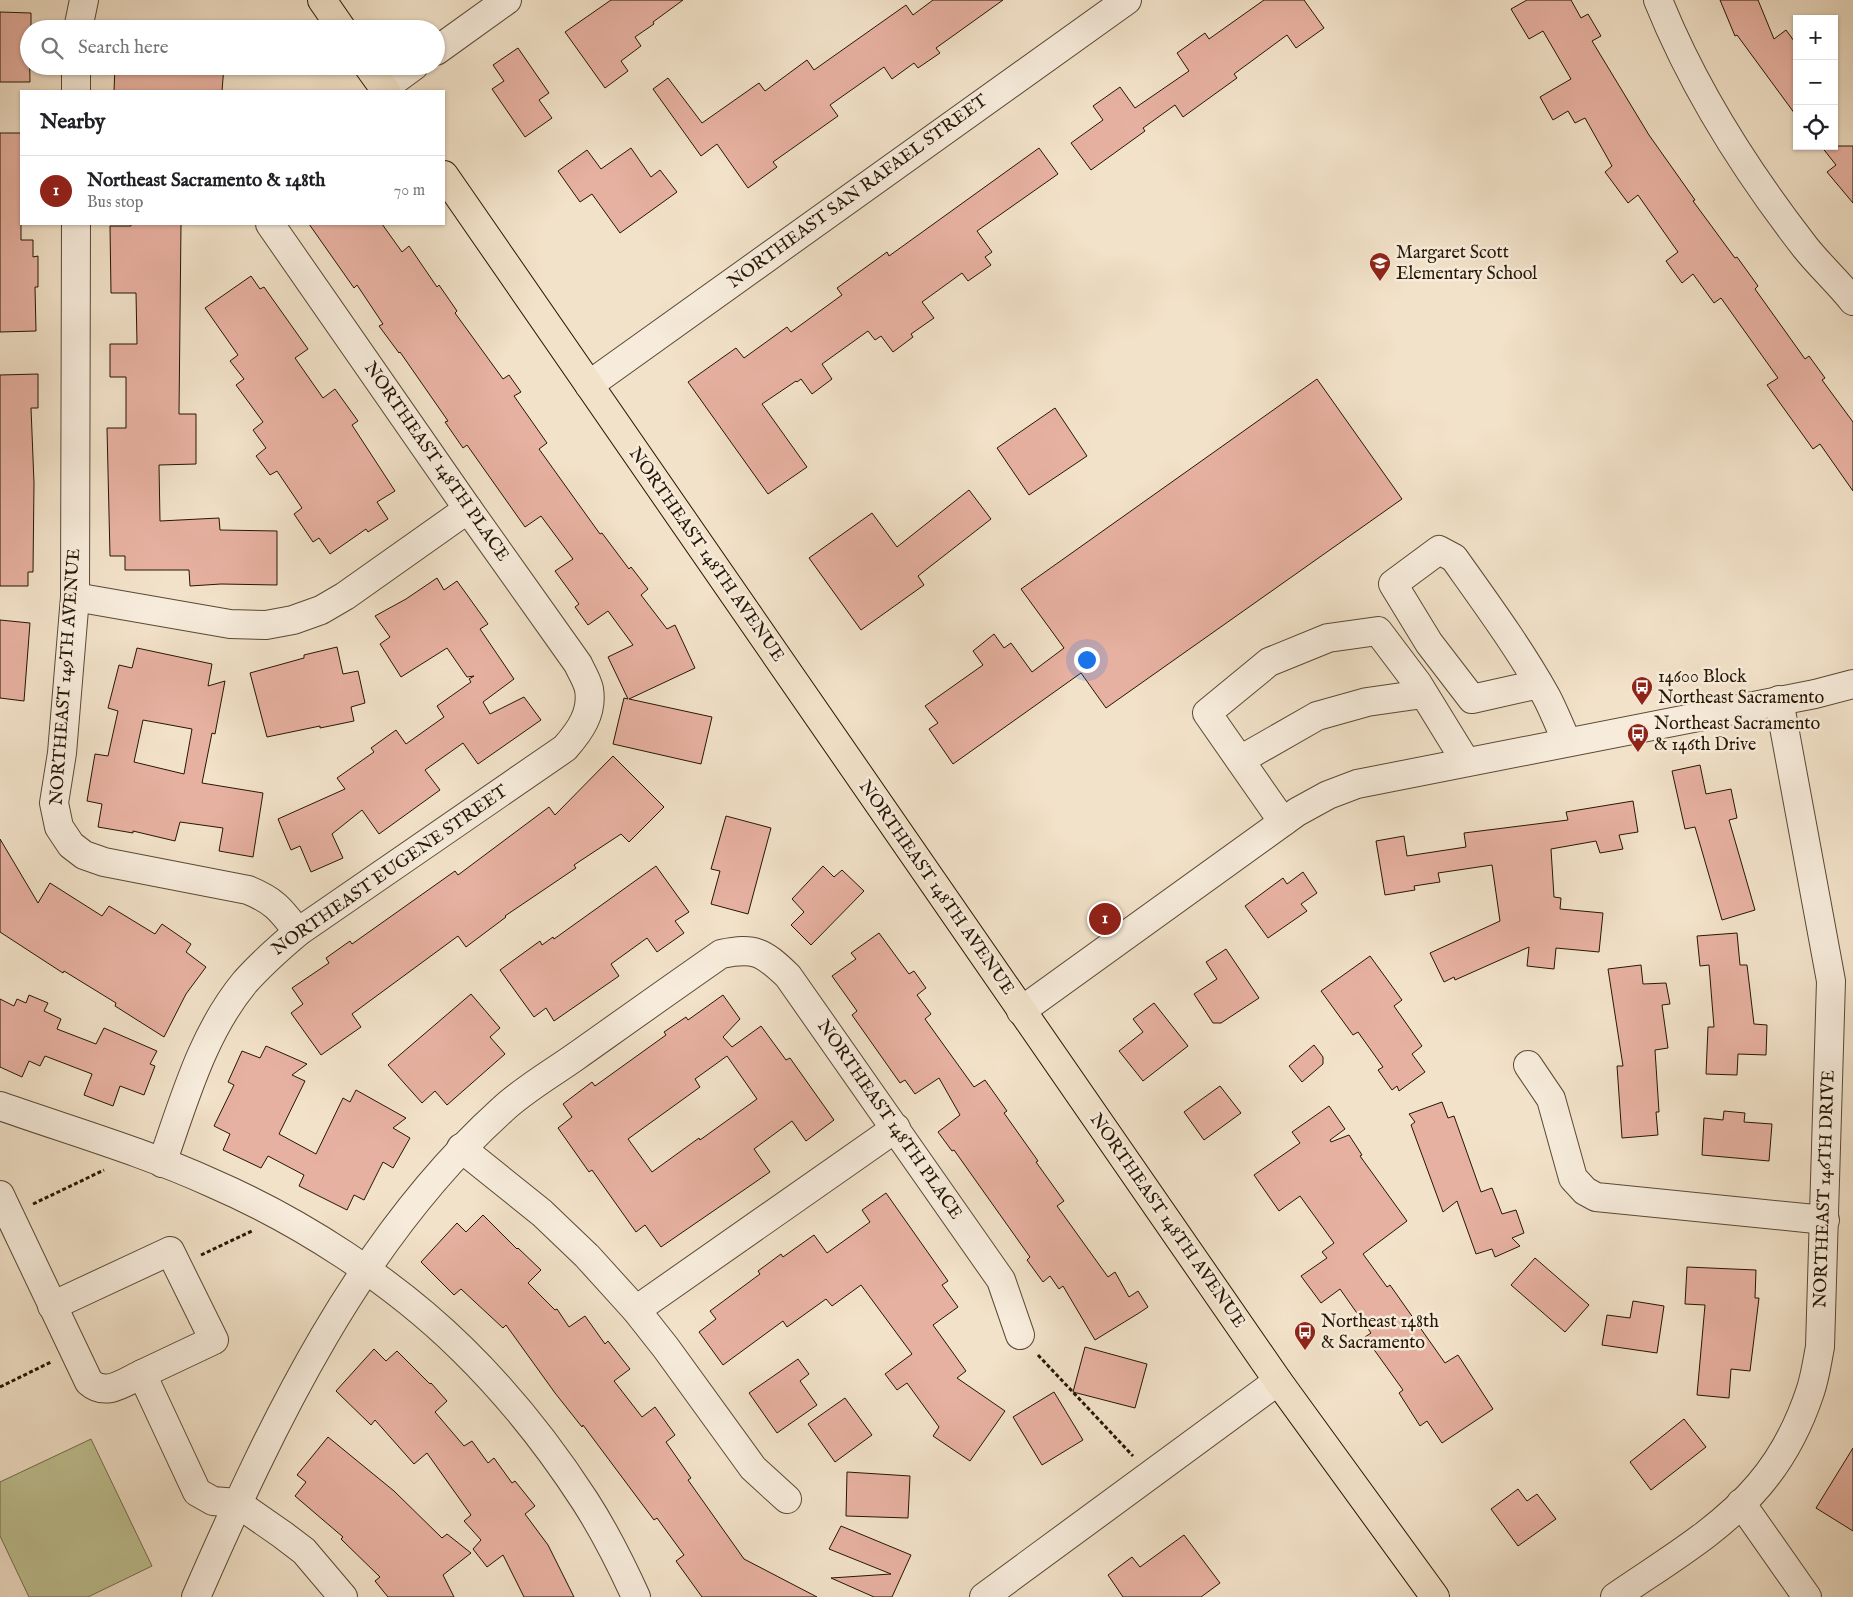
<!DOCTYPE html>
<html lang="en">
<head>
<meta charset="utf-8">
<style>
  :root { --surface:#fff; --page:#f6f6f6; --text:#202124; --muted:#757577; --line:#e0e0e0; --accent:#8f2418 }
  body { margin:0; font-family:"IM FELL English",serif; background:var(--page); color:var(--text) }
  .controls { position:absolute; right:15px; top:15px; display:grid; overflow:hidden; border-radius:0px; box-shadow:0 1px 4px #0004 }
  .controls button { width:45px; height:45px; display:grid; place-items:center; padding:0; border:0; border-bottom:1px solid var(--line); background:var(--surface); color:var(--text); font:25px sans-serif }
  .you { position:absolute; left:1086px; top:659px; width:18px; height:18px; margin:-12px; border:4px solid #fff; border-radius:50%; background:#1a73e8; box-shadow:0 0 0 8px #1a73e833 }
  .badge { display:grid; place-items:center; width:32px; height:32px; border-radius:50%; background:var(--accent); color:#fff; font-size:16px; font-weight:700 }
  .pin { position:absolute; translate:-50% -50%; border:2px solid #fff; box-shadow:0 1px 5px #0006 }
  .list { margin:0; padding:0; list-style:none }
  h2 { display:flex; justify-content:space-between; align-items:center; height:65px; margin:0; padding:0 20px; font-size:21px }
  h2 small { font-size:16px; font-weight:400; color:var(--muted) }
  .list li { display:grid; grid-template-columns:32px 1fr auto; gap:15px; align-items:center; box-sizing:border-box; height:70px; padding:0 20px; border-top:1px solid var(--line) }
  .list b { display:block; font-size:19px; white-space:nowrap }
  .list p { margin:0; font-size:16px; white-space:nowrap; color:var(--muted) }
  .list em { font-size:16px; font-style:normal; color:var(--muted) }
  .icon { flex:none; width:28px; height:28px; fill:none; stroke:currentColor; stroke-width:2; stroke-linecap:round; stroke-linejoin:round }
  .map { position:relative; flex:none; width:1853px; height:1597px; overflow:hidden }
  .search { position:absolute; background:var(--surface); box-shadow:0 1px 4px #0004; left:20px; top:20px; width:425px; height:55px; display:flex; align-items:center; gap:12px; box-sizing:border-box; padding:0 18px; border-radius:28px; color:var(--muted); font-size:19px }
  .panel { position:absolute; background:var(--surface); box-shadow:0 1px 4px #0004; left:20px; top:90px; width:425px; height:135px; border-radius:0px }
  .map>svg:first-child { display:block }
</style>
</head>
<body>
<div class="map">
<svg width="1853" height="1597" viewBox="0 0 1853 1597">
  <rect width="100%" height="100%" fill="#f2e2c9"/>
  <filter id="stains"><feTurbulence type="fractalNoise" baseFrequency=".004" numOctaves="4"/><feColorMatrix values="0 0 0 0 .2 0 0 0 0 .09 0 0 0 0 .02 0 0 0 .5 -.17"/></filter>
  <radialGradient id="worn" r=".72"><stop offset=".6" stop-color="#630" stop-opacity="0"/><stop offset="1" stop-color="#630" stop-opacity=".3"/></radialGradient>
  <polygon fill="#bfc293" stroke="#726c4b" points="91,1439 152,1566 88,1597 29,1597 0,1536 0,1482"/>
  <g fill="#e7b1a1" stroke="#261603" fill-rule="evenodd">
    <polygon points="611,0 683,0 653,22 654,24 635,37 641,46 621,61 628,71 605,88 565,32"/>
    <polygon points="933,0 1003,0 936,48 940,53 918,68 914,63 892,79 884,67 830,105 838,116 773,162 777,167 748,188 717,144 701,156 653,89 668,78 702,123 759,83 765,91 807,60 814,70 906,5 913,15"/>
    <polygon points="1264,0 1304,0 1324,28 1296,48 1287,35 1234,74 1237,78 1183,117 1175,105 1143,128 1145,131 1091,170 1071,143 1103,120 1093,106 1120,87 1135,108 1189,71 1177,53 1205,33 1209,39"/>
    <polygon points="1527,0 1571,0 1581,18 1588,14 1601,36 1592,41 1649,135 1695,200 1693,201 1735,258 1737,257 1758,286 1755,289 1805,359 1809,356 1825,378 1822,380 1853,422 1853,491 1820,444 1813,449 1767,385 1778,378 1721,298 1714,303 1693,274 1682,283 1666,261 1678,252 1673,245 1638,195 1628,203 1605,172 1612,166 1585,118 1575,123 1568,111 1553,120 1540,97 1571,79 1543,31 1529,39 1511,9"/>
    <polygon points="1720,0 1758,0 1774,39 1786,30 1797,45 1797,113 1795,114 1737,35 1735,36"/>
    <polygon points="0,12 31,13 31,29 29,29 30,82 0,82"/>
    <polygon points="518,48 549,93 539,100 552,118 525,137 492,89 504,81 493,65"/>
    <polygon points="115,66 224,66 222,91 114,91"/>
    <polygon points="0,133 21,133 21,240 33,240 33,257 38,256 38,287 35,287 36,331 0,332"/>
    <polygon points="1821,146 1853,146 1853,203 1827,172 1836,165"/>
    <polygon points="631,148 651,177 660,170 677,192 620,233 592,194 580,202 558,171 587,150 601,169"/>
    <polygon points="1039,148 1058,174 977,231 992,252 985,257 991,265 968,281 962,273 922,302 934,318 911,334 913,337 893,352 881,336 875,340 868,331 822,364 832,379 812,394 801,379 797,382 796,381 762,404 807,467 768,494 688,382 736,348 744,358 787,327 791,332 842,295 837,288 887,252 889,256"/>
    <polygon points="131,224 181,224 179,414 196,414 196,464 159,465 160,521 219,518 220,530 277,531 277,585 221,584 190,586 189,570 125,570 125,556 110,556 107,428 126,428 126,377 110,377 110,344 137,344 136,293 111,293 110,226 131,226"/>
    <polygon points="309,224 382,224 402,252 409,246 437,287 439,285 457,311 455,313 503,379 509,375 521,392 514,396 547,443 539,449 600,534 602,533 629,569 631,567 648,589 641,595 667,629 675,625 695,668 629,699 712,717 701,764 613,744 624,698 628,699 608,657 633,645 608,611 588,625 575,607 579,604 555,571 573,559 541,516 525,527 467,445 463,448 445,422 448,421 400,352 399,353 379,326 383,324 357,285 354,288"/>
    <polygon points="251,276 260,289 264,287 308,349 295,358 323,398 335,389 358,421 352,425 395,491 377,502 388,519 368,532 366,529 330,554 319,538 313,542 294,514 302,508 277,471 270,475 256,456 266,448 253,430 263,422 236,385 244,379 230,361 238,355 205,308"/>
    <polygon points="38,374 38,408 31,408 34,483 33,572 28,572 28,586 0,586 0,375"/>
    <polygon points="1317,379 1402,499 1106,708 1081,673 953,764 929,729 938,723 925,706 983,665 973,651 994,634 1004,648 1011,643 1032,672 1064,648 1021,589"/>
    <polygon points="1055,408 1087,456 1029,495 997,448"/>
    <polygon points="969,490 991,519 918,576 924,585 861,630 809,558 872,513 897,547"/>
    <polygon points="437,578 444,590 457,581 488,624 480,629 514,679 483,702 490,714 524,697 541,720 478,764 463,743 425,770 440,790 379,834 362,810 332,834 343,858 311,872 300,846 291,850 278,819 345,789 337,778 374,752 371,748 396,730 406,744 444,717 437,706 471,682 469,679 474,676 467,677 447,648 401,677 380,644 390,637 375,616 406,599"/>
    <polygon points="0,620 30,623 24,701 0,698"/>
    <polygon points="337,647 343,674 358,671 365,703 351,707 354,721 320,728 320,726 267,737 250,673 304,658 304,655"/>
    <path d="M137 648 212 664 208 686 225 681 215 734 212 733 202 783 263 793 253 857 219 851 223 828 180 822 175 841 133 831V833L98 827 102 804 87 801 95 754 108 756 118 711 108 708 119 665 132 668ZM143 720 192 729 184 774 134 762Z"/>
    <polygon points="613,756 664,807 629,842 621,834 574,865 576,868 505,916 506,917 466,947 458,936 352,1014 361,1027 321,1055 291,1013 303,1004 292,988 329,963 326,958 350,941 352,944 455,871 458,875 549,807 555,815"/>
    <polygon points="1700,765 1706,794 1731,789 1737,818 1729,820 1755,910 1722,920 1695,827 1685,829 1672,771"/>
    <polygon points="1633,801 1638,832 1619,835 1623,849 1600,853 1596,841 1551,849 1554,897 1561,898 1560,909 1603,913 1599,952 1556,948 1554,969 1527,966 1529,947 1455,980 1454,977 1444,982 1430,953 1500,921 1492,865 1438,873 1440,882 1414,886 1415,890 1385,895 1376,841 1404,836 1407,856 1466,847 1464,833 1568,820 1566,812"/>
    <polygon points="726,816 771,828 748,914 711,904 720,871 711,869"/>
    <polygon points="0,839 38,903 50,883 102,916 109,906 155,934 162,924 191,944 186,952 206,967 186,994 164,1037 115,1006 116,1003 64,971 63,973 0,932"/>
    <polygon points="656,866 689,912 675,921 684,933 657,952 647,938 611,964 619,976 554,1021 546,1008 534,1017 500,970 540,941 542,945 553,937 554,939"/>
    <polygon points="823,866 834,877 842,870 864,891 811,945 791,925 804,912 792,899"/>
    <polygon points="1303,872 1317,893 1301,904 1307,911 1268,938 1245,906 1283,878 1287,884"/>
    <polygon points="879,933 909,974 914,971 926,988 917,995 931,1014 925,1019 974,1087 985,1080 1007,1111 1004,1113 1038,1161 1036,1162 1064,1201 1057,1206 1108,1277 1115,1272 1129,1297 1138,1291 1148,1307 1139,1313 1095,1340 1063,1286 1059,1289 1050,1276 1043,1282 1027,1260 1030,1257 954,1150 952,1151 938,1132 960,1115 939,1078 915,1094 905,1080 900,1083 852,1015 857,1011 832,976 856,959 851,953"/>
    <polygon points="1737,933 1740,965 1747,965 1754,1024 1767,1025 1766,1055 1738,1054 1737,1075 1706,1074 1708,1027 1714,1027 1709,965 1700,966 1697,936"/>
    <polygon points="1226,949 1259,998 1221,1023 1213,1023 1194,994 1217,979 1206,962"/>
    <polygon points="1370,956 1402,1000 1394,1006 1422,1046 1412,1054 1425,1072 1399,1091 1397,1086 1392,1090 1378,1070 1383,1067 1358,1032 1353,1035 1321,991"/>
    <polygon points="1641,965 1643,984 1666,983 1670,1004 1662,1005 1668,1048 1655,1050 1659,1112 1656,1112 1658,1135 1622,1138 1617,1066 1623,1066 1608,969"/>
    <polygon points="471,994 500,1028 490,1037 505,1054 447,1105 435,1091 422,1103 388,1065"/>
    <polygon points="29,995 48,1003 44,1011 61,1019 57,1029 96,1044 104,1028 157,1051 150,1064 155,1066 144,1095 120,1086 113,1106 84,1095 92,1074 45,1056 40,1066 29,1061 22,1077 0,1067 0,999 14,1006 17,999 26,1003"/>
    <path d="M723 995 740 1019 723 1037 732 1047 761 1026 786 1060 790 1058 834 1120 806 1141 792 1121 754 1149 770 1172 661 1247 645 1225 636 1232 592 1170 589 1172 558 1128 572 1117 563 1104 592 1082 595 1086 666 1035 664 1032 686 1017 688 1020ZM727 1056 757 1099 700 1140 699 1138 652 1172 628 1139 700 1087 695 1079Z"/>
    <polygon points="1154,1003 1188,1046 1143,1081 1119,1051 1143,1032 1133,1019"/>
    <polygon points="1314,1045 1323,1057 1323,1064 1302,1082 1289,1066"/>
    <polygon points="266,1046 307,1064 292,1075 305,1081 279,1134 316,1154 343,1098 350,1102 356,1090 406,1118 393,1128 410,1138 393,1168 383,1162 364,1200 354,1195 347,1210 299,1186 304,1175 268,1156 261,1168 223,1150 230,1134 214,1126 234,1085 228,1082 242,1051 260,1058"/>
    <polygon points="1220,1086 1241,1113 1204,1140 1184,1112"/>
    <polygon points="1442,1102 1448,1118 1454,1116 1481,1192 1492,1188 1502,1214 1516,1210 1524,1233 1512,1238 1520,1246 1495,1257 1492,1249 1476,1254 1457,1201 1443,1212 1411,1125 1415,1122 1409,1114"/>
    <polygon points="1329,1106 1345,1129 1330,1140 1331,1142 1349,1135 1362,1155 1360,1156 1407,1221 1363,1254 1387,1287 1390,1285 1445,1363 1458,1355 1493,1409 1442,1443 1427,1421 1420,1426 1399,1393 1403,1390 1365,1337 1371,1333 1340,1289 1321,1303 1301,1276 1327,1258 1322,1252 1334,1243 1300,1196 1279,1211 1254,1175 1300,1143 1292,1132"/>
    <polygon points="1724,1111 1745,1113 1744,1122 1772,1124 1769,1161 1702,1155 1704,1118 1723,1120"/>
    <polygon points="886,1193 948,1281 942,1285 958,1307 933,1325 966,1371 957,1378 1005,1411 970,1461 933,1436 939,1427 907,1383 897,1390 885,1374 912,1354 861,1285 832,1306 826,1299 787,1327 783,1321 723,1365 699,1332 716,1319 710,1311 760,1274 758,1271 781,1254 783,1257 814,1235 827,1253 870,1222 862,1210"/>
    <polygon points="483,1215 517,1249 518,1248 541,1270 528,1283 555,1310 557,1309 569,1327 585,1316 605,1344 608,1341 630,1369 614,1381 642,1417 655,1407 675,1435 666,1442 691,1478 688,1480 744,1559 817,1597 702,1597 676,1561 684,1555 657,1518 654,1520 583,1425 582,1427 555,1393 506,1325 503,1328 461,1289 454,1295 421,1262 457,1223 466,1232"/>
    <polygon points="1535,1258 1589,1305 1565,1332 1511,1285"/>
    <polygon points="1687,1267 1756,1270 1755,1298 1759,1298 1750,1371 1731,1369 1729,1398 1697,1395 1705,1305 1685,1304"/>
    <polygon points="1633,1301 1664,1306 1657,1353 1602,1345 1607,1315 1630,1318"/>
    <polygon points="1085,1347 1147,1364 1135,1408 1073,1392"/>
    <polygon points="374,1349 386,1361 397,1351 430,1384 431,1383 447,1401 435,1412 464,1446 472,1441 488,1463 494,1458 512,1483 515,1481 535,1506 525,1514 548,1545 574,1597 524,1597 503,1555 487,1567 473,1549 481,1540 464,1521 471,1515 427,1453 414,1464 375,1420 371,1425 336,1391"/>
    <polygon points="798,1359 809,1374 800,1381 817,1405 777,1433 749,1393"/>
    <polygon points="1054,1392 1083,1440 1042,1465 1013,1417"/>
    <polygon points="845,1398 872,1435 835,1462 808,1424"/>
    <polygon points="1684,1419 1706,1447 1651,1490 1630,1462"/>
    <polygon points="328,1437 394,1491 442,1538 447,1534 471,1553 443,1575 454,1597 388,1597 375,1581 380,1577 341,1539 343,1537 295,1496 306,1482 297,1475"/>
    <polygon points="1853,1448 1853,1531 1816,1508"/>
    <polygon points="847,1472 910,1476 908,1518 846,1516"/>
    <polygon points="1518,1489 1527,1501 1537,1494 1556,1519 1518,1546 1491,1509"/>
    <polygon points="841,1526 911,1555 892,1597 874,1597 831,1578 891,1574 829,1549"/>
    <polygon points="1184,1535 1220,1583 1201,1597 1123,1597 1108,1575 1132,1557 1140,1567"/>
  </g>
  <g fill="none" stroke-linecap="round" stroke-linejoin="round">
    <g stroke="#594934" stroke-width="30">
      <g id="minor">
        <path d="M1658 0C1694 90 1746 171 1805 247 1820 266 1838 282 1853 301"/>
        <polyline points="78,29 84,0"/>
        <polyline points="436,51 507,0"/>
        <polyline points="76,66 76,91"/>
        <polyline points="384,88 414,66"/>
        <path d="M76 224 75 597 62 753 54 803 59 827 71 845 84 855 104 862 248 890C275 901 281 910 298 932"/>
        <polyline points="589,385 1127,0"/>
        <polyline points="75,597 230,624 266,625 293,620 321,610 345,596 468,509"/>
        <path d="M1539 684 1472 699 1429 643 1393 584 1439 550 1454 558C1486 603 1519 648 1546 696 1554 711 1560 727 1567 742"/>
        <polyline points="1240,760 1317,716 1367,702 1423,694"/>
        <polyline points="1283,822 1207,713 1269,662 1328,638 1378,631 1418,684 1466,762"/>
        <polyline points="1021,1011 1297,812 1328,795 1357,784 1815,694 1853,684"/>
        <polyline points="1528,1065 1551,1099 1573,1178 1585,1191 1596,1197 1825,1220"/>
        <path d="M0 1106C71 1131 144 1152 212 1183 300 1221 393 1281 462 1349 508 1394 550 1447 585 1501 605 1532 621 1564 636 1597"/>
        <polyline points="461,1148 542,1213 587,1256 636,1310 666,1348 753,1468 787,1499"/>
        <path d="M162 1163C184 1101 202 1034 245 982 261 964 279 948 298 932L565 748C580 731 593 713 589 689 587 680 581 671 578 664L468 509 270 224"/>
        <path d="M0 1195 89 1382C106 1397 123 1383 142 1374L197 1492 213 1501 237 1503 283 1535 304 1551 343 1597"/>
        <polyline points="52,1306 170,1251 214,1340 142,1374"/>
        <polyline points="636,1310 896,1128"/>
        <polyline points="1741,1503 1807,1597"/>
        <path d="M196 1597C272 1423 359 1239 502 1110 523 1090 551 1074 575 1057 623 1023 672 988 721 954 755 947 763 952 788 976L1001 1280 1020 1335"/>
        <polyline points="984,1597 1278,1381"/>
        <path d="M1615 1597C1664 1563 1720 1531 1759 1485 1782 1458 1799 1425 1810 1392 1815 1378 1817 1362 1820 1347L1831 981 1779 700"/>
      </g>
    </g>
    <g stroke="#261603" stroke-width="30">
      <g id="major">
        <polyline points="322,0 342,29"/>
        <polyline points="368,66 386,91"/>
        <polyline points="444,175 1278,1381 1435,1597"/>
      </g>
    </g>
    <g stroke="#261603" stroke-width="3" stroke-dasharray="4 2.5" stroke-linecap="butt">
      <polyline points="33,1204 104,1170"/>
      <polyline points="201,1255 252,1231"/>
      <polyline points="1038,1355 1133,1456"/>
      <polyline points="0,1387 51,1362"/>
    </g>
    <use href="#minor" stroke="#f7ecdc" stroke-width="28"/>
    <use href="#major" stroke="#f2e2c9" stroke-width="28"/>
  </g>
  <defs>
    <g id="school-pin" transform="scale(1.125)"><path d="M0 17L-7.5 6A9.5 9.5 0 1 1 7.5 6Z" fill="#8f2418" stroke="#f7ecdc"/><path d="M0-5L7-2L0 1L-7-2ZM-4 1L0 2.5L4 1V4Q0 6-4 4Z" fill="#fff"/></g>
    <g id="bus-pin" transform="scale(1.125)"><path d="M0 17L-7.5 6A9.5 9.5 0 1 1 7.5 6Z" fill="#8f2418" stroke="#f7ecdc"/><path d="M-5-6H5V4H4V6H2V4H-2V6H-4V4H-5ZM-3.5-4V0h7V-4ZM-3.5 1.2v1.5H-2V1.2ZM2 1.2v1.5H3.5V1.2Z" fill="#fff"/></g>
  </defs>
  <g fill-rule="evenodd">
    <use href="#school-pin" x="1380" y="263"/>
    <use href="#bus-pin" x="1642" y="687"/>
    <use href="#bus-pin" x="1638" y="734"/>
    <use href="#bus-pin" x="1305" y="1332"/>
  </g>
  <g text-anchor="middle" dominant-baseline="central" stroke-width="5" stroke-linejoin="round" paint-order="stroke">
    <g font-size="18" fill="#261603" stroke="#f7ecdc">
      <text transform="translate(858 192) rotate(-36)">NORTHEAST SAN RAFAEL STREET</text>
      <text transform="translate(436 462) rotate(55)">NORTHEAST 148TH PLACE</text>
      <text transform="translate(706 555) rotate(55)">NORTHEAST 148TH AVENUE</text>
      <text transform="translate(66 677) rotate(-86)">NORTHEAST 149TH AVENUE</text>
      <text transform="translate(390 871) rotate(-35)">NORTHEAST EUGENE STREET</text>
      <text transform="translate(936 888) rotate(55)">NORTHEAST 148TH AVENUE</text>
      <text transform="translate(889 1120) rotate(55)">NORTHEAST 148TH PLACE</text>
      <text transform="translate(1825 1189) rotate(-88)">NORTHEAST 146TH DRIVE</text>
      <text transform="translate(1167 1221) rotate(55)">NORTHEAST 148TH AVENUE</text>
    </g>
    <g font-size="18" fill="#261603" stroke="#f7ecdc" text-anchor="start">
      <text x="1396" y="253">Margaret Scott<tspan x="1396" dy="21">Elementary School</tspan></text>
      <text x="1658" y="677">14600 Block<tspan x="1658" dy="21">Northeast Sacramento</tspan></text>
      <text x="1654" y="724">Northeast Sacramento<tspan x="1654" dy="21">&amp; 146th Drive</tspan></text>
      <text x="1321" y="1322">Northeast 148th<tspan x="1321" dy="21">&amp; Sacramento</tspan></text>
    </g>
  </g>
  <rect width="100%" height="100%" filter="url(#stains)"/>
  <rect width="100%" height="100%" fill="url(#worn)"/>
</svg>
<div class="controls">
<button>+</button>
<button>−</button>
<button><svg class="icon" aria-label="locate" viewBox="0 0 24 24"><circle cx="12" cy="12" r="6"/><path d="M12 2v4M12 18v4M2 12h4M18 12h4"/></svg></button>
</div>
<div class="you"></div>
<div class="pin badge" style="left:1105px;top:919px">1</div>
<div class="search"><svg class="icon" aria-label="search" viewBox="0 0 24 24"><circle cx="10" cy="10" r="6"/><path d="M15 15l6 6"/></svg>Search here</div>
<section class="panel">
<h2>Nearby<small></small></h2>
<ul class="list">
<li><span class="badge">1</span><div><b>Northeast Sacramento &amp; 148th</b><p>Bus stop</p></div><em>70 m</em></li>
</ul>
</section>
</div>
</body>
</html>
